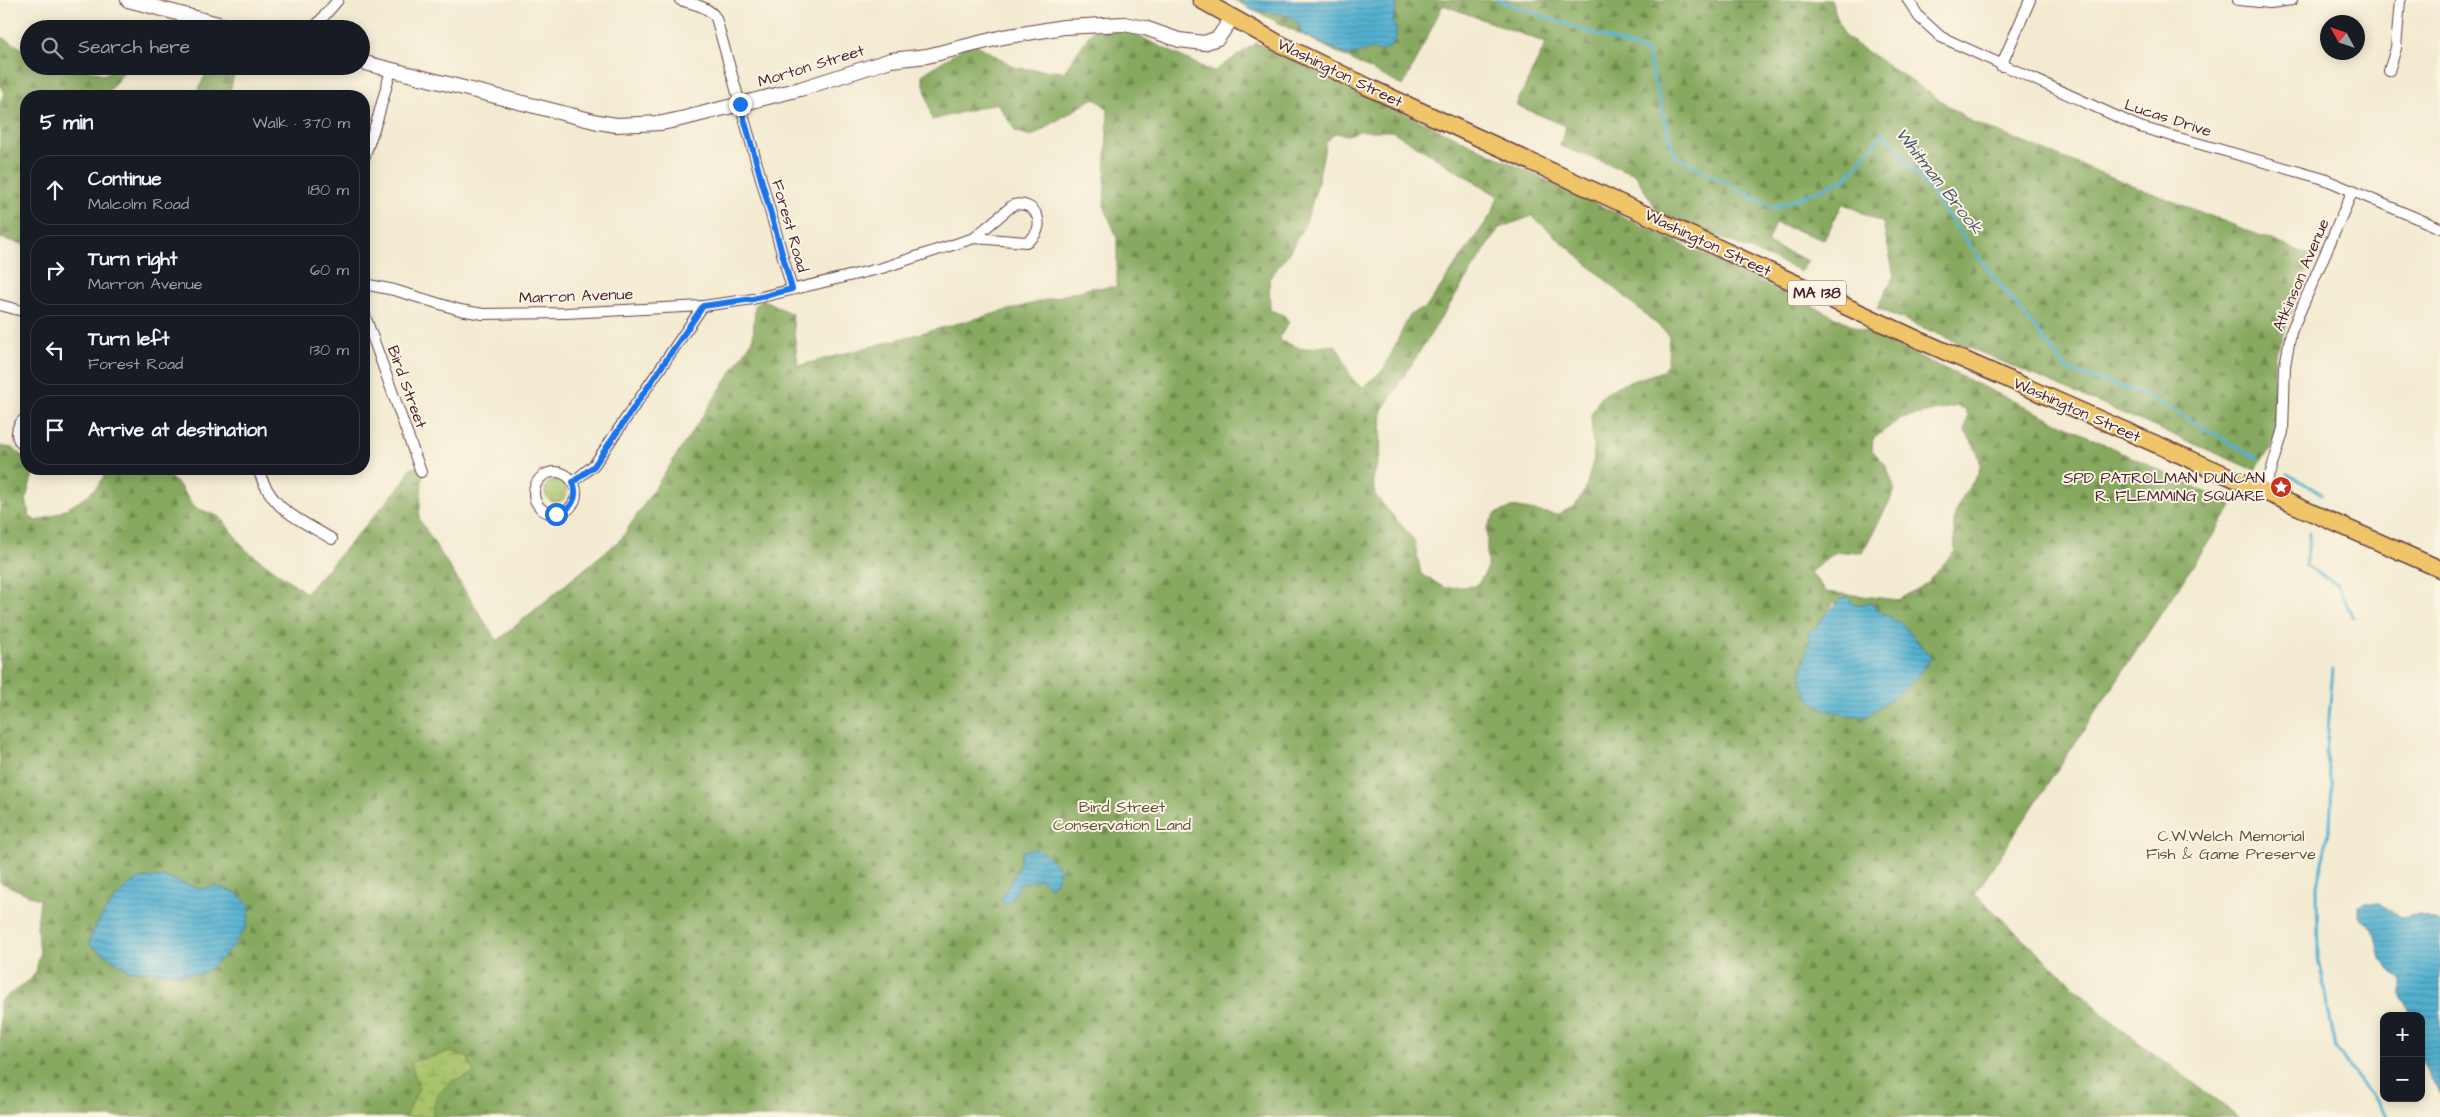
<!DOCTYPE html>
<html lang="en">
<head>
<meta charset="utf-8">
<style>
  :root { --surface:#171b24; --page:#242831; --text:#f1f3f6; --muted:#9ea1a6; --line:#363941 }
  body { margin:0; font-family:"Architects Daughter",sans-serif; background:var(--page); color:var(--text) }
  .controls { position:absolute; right:15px; bottom:15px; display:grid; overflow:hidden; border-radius:10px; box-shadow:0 2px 12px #0003 }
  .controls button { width:45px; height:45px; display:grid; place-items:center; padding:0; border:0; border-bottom:1px solid var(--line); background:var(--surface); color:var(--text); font:25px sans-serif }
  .compass { position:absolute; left:2320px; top:15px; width:45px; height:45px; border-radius:50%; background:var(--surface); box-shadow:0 2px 12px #0003; rotate:310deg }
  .stop { position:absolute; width:15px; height:15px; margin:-11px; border:4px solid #1a73e8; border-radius:50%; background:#fff }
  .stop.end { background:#1a73e8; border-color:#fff; box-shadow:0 1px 5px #0008 }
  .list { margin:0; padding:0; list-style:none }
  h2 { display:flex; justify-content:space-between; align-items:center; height:65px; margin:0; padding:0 20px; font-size:21px }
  h2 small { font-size:16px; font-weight:400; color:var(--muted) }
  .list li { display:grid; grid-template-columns:32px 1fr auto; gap:15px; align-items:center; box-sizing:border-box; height:70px; margin:0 10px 10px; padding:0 10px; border:1px solid var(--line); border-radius:20px }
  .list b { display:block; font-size:19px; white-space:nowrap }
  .list p { margin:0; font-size:16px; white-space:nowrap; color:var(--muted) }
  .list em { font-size:16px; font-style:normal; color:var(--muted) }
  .icon { flex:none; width:28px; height:28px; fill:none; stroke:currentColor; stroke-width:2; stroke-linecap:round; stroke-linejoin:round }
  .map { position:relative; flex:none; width:2440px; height:1117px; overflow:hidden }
  .search { position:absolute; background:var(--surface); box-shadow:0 2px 12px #0003; left:20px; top:20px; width:350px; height:55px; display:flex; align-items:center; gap:12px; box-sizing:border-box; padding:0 18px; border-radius:28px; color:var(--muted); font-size:19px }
  .panel { position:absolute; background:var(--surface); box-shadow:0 2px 12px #0003; left:20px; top:90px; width:350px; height:385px; border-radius:20px }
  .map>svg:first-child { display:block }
</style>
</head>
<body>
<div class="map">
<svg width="2440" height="1117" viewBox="0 0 2440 1117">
  <defs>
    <pattern id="grass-tufts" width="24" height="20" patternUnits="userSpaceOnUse" patternTransform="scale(1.25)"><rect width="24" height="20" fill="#a8c36a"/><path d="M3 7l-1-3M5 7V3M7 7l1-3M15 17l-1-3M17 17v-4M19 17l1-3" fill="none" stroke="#92a75c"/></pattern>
    <pattern id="forest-firs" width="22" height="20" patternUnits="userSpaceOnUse" patternTransform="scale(1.25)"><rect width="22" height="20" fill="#86a95e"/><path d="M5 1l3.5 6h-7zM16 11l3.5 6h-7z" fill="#70894e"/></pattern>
    <pattern id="wetland-marsh" width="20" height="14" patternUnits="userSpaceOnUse" patternTransform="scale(1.25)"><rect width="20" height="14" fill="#a8c36a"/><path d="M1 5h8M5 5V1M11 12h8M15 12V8" fill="none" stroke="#92a75c"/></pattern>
    <pattern id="water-rules" width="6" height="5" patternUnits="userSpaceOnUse" patternTransform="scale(1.25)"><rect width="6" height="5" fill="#52b1d0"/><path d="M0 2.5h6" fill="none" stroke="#468fa9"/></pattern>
  </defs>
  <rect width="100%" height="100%" fill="#fcf5e5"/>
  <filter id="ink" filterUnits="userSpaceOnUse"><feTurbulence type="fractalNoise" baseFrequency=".02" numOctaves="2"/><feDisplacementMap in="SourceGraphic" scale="10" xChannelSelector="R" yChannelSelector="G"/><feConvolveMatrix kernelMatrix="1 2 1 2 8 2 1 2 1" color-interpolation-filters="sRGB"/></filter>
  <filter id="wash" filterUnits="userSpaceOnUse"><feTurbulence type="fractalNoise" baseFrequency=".0096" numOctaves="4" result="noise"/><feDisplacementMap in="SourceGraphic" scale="20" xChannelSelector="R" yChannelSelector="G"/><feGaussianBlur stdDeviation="1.12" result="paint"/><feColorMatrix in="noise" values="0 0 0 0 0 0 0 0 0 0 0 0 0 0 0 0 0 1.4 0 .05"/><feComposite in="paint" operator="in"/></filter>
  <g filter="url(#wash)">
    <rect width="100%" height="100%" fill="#f3ebd1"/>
    <circle fill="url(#grass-tufts)" stroke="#79714a" cx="556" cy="491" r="11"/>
    <g fill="url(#forest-firs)" stroke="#686444" fill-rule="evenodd">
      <path d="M1234 0C1243 0 1248 7 1256 10 1276 16 1294 8 1302 34L1349 56 1369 49 1381 51 1393 22 1398 0H1831L1844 36 1974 123 2312 256 2274 358 2275 441 2255 470 1877 308 1894 276 1883 223 1843 203 1824 240 1775 223 1767 243 1808 261 1801 271 1657 211 1635 174 1560 146 1566 126 1516 105 1546 43 1443 5 1403 86Z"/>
      <path d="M1126 30 1213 72 1256 43 2233 505 1975 894 2117 1026 2239 1117H0V1001L31 979 36 971 40 954 37 927 40 900 0 882V446L12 448 26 459V469H30L33 474 26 498 29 516 36 521C59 515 102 494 106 469H160L179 485 194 507 220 517 246 550 306 593 404 482 410 469 426 464 422 481 419 519 497 641 621 539 753 340 755 306 762 299 792 314 798 366 1091 288 1117 287V237L1104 206 1108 109 1094 98 1032 136 1016 132 997 103 932 120 922 75 972 42 1016 68 1064 72 1092 31ZM1359 131H1392L1498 196 1493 212 1425 309 1417 310 1409 316 1384 369 1364 387C1346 382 1346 357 1335 345L1302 349 1281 341 1280 337 1289 322 1284 315 1270 310 1269 279 1288 254 1305 225 1316 190 1326 142 1335 133 1348 135ZM1532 216 1669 335 1668 362 1663 371 1617 386 1600 398 1591 415 1594 459 1585 490 1575 506 1557 515 1513 507 1495 514 1487 528V569L1477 586 1445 588 1421 574 1414 540 1375 495 1373 479 1380 454 1382 410 1499 228ZM1957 406 1965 409 1968 416 1965 431C1994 476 1976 468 1957 508 1952 519 1955 539 1955 551L1927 583 1898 600 1826 592 1810 572 1836 552 1862 553 1895 491 1887 467 1872 450 1873 439 1901 418ZM1834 602 1854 605 1871 603 1882 613 1903 625 1883 703 1875 713 1801 668 1814 630ZM165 877 200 889 216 886 200 975 129 970 106 910C128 884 130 881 165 877Z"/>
      <polygon points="0,36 23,49 29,40 29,66 82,66 104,75 117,66 128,66 105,96 26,96 26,245 0,238 0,104 4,94 0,84"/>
      <polygon points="205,66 236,66 229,96 195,96 207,72"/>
    </g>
    <polygon fill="url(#wetland-marsh)" stroke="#79714a" points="451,1052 468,1058 474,1074 451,1081 436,1097 432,1117 405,1117 419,1089 411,1062"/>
    <g fill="url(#water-rules)" stroke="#4e687e">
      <path d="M1238 0H1398L1393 21C1400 32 1395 50 1380 51 1376 51 1372 49 1368 50 1362 51 1355 54 1349 56L1302 34C1294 8 1276 16 1256 10 1250 8 1243 3 1238 0Z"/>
      <path d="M1847 596 1854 605 1871 603 1882 613 1903 625 1931 658 1917 678 1867 717C1810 713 1788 696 1811 639L1807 633C1824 625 1827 606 1847 596Z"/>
      <path d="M1036 849 1048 856 1060 868C1059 876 1057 883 1050 887L1041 879 1020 884 1010 902 1003 904 1001 899 1020 864 1022 851Z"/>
      <path d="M165 877 200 889 215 886 237 893 251 907 246 927 233 946 212 967 200 975 129 970 89 944C92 925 119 888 138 880 145 877 157 878 165 877Z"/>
      <polygon points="2364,903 2379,903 2400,917 2420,915 2440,922 2440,1096 2421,1060 2421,1016 2412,1016 2401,995 2401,980 2380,959 2373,928 2359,917 2359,906"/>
    </g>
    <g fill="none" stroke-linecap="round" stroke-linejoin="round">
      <g stroke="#52b1d0" stroke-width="3">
        <polyline points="1497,0 1647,52 1674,155 1774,208 1846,179 1884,131 1994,277 2069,371 2146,395 2257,458"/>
        <polyline points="2288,474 2322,494"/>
        <polyline points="2310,533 2306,566 2338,585 2353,618"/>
        <polyline points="2333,669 2326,753 2332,783 2330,827 2317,885 2318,958 2336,1049 2387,1117"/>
      </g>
    </g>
  </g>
  <g filter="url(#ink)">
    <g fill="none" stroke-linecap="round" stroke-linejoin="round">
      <g stroke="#633e44" stroke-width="12">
        <g id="minor">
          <path d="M680 0C693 4 708 6 716 18L792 289"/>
          <polyline points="1908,0 1919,17 1941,37 2140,127 2324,179 2440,228"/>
          <polyline points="2238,0 2270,3 2292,0"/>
          <polyline points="313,29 338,0"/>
          <polyline points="2001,66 2030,0"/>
          <polyline points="2389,71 2396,48 2400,0"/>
          <polyline points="364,158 378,117 391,70"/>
          <path d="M364 284 394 290 460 310 483 314 566 313 703 306 753 299 882 268 974 238 1013 205C1038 199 1049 231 1026 242L974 238"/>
          <polyline points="0,305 26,312"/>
          <polyline points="364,313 421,472"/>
          <path d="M26 418C14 426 14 440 26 447"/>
          <path d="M258 469C272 511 296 517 332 539"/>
          <circle cx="555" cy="493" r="21"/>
          <polyline points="573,482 594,465 703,306"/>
          <polyline points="2262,491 2271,472 2283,432 2285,366 2291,332 2353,190"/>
        </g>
      </g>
      <g stroke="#633e44" stroke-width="16">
        <g id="tertiary">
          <polyline points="128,0 237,29"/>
          <polyline points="361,62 598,122 616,125 662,123 685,118 800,89 891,60 927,56 1003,37 1064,27 1124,24 1145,28 1179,40 1204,43 1218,38 1232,18"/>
        </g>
      </g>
      <g stroke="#633e44" stroke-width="19">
        <polyline id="primary" points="1201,0 1278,43 1368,87 1919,340 2440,569"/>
      </g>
      <use href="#minor" stroke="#fff" stroke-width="10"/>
      <use href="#tertiary" stroke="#fff" stroke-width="14"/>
      <use href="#primary" stroke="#f0c469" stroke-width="16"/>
    </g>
  </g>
  <g fill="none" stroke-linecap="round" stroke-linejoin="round" filter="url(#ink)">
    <path stroke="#1a73e8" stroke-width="6" d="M556 514C572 510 579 497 573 482L594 466 703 306 753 299 792 289 740 104"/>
  </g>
  <defs>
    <g id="sight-disc" transform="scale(1.125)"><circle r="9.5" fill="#c8321e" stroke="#fcf5e5"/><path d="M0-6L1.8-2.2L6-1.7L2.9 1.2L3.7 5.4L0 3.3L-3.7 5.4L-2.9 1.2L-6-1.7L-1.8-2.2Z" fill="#fff"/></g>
  </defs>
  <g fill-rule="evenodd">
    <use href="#sight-disc" x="2281" y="487"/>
  </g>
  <g text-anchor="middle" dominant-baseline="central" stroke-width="4" stroke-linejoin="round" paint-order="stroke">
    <rect fill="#fcf5e5" stroke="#7f5f63" stroke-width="1" x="1788" y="280.5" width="58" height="25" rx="4"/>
    <g font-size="15" font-weight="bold" fill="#4a1f2b">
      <text x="1817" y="293">MA 138</text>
    </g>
    <g font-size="16" fill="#4a1f2b" stroke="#fcf5e5">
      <text transform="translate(811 66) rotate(-17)">Morton Street</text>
      <text transform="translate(1340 73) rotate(26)">Washington Street</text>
      <text transform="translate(2168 118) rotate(18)">Lucas Drive</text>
      <text transform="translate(790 226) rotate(74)">Forest Road</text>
      <text transform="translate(1708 243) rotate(25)">Washington Street</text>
      <text transform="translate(2301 275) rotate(-67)">Atkinson Avenue</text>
      <text transform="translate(576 296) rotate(-2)">Marron Avenue</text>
      <text transform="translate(407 387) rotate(70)">Bird Street</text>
      <text transform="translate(2077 410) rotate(24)">Washington Street</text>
    </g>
    <g font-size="16" fill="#4a1f2b" stroke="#fcf5e5" text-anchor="end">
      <text x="2265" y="478">SPD PATROLMAN DUNCAN<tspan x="2265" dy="18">R. FLEMMING SQUARE</tspan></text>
    </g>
    <g font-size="16" fill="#66503e" stroke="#fcf5e5">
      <text x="1122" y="807">Bird Street<tspan x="1122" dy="18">Conservation Land</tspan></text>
      <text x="2231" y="836">C.W.Welch Memorial<tspan x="2231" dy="18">Fish &amp; Game Preserve</tspan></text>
    </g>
    <g font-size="18" font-style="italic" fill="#4d596d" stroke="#fcf5e5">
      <text transform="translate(1939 181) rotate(52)">Whitman Brook</text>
    </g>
  </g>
</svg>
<div class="controls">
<button>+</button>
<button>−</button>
</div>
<svg class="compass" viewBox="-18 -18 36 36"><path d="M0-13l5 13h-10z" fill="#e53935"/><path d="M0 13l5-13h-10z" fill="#9ea1a6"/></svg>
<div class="stop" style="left:556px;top:514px"></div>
<div class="stop end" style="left:740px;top:104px"></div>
<div class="search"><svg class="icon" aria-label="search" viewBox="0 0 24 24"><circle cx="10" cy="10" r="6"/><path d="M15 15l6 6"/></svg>Search here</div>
<section class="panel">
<h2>5 min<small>Walk · 370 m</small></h2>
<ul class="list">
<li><svg class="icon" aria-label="ahead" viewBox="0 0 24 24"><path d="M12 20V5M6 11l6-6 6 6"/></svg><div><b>Continue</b><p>Malcolm Road</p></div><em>180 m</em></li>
<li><svg class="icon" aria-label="right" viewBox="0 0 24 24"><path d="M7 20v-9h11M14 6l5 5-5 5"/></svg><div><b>Turn right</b><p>Marron Avenue</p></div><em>60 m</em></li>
<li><svg class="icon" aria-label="left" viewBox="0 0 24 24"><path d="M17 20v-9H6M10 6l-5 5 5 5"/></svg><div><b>Turn left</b><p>Forest Road</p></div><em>130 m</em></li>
<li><svg class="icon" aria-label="arrive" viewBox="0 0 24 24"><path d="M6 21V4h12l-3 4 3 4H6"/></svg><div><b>Arrive at destination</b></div></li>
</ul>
</section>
</div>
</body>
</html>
